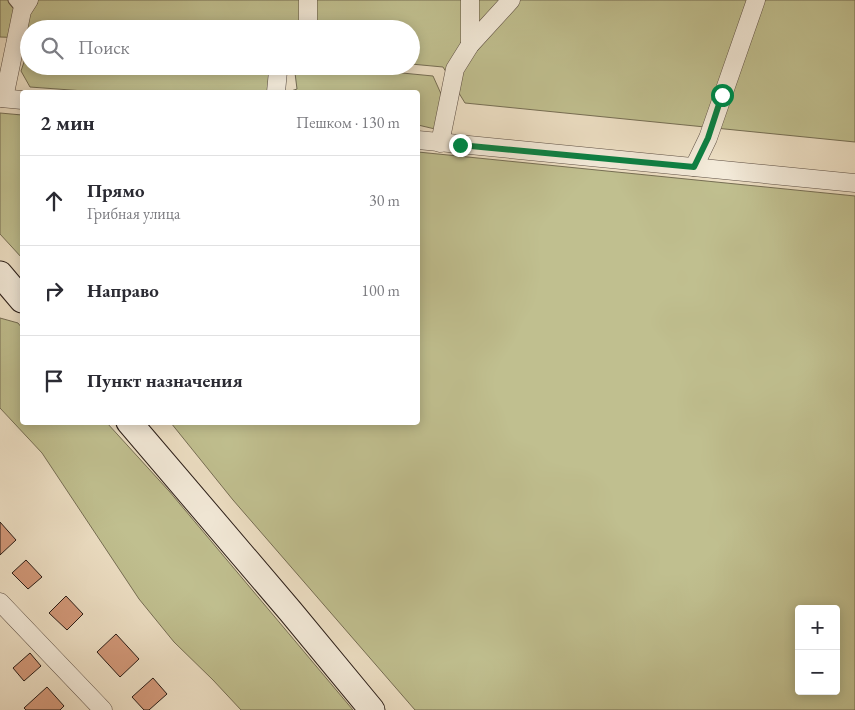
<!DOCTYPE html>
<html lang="ru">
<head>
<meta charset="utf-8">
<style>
  :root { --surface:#fff; --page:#f2f2f3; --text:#2b2b33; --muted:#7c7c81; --line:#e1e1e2 }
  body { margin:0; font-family:"EB Garamond",serif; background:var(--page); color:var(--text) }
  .controls { position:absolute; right:15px; bottom:15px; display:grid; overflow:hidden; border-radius:5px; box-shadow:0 2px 12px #0003 }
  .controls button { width:45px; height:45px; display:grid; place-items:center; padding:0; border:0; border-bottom:1px solid var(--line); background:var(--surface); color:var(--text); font:25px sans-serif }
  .stop { position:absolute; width:15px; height:15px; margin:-11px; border:4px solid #0b8043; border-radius:50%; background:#fff }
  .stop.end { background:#0b8043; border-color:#fff; box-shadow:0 1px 5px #0008 }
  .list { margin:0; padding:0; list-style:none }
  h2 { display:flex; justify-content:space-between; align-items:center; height:65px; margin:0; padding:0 20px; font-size:21px }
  h2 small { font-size:16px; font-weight:400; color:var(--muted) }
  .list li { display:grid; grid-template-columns:32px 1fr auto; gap:15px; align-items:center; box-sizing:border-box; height:90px; padding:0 20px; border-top:1px solid var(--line) }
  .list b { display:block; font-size:19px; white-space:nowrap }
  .list p { margin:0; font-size:16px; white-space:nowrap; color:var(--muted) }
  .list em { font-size:16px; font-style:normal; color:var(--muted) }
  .icon { flex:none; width:28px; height:28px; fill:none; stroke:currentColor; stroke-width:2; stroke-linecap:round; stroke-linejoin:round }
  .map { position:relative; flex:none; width:855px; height:710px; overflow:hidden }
  .search { position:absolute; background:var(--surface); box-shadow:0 2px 12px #0003; left:20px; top:20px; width:400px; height:55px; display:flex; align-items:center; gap:12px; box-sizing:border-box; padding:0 18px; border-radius:28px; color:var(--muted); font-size:19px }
  .panel { position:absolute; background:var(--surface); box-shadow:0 2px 12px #0003; left:20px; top:90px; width:400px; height:335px; border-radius:5px }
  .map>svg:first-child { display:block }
</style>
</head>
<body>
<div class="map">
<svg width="855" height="710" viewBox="0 0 855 710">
  <rect width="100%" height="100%" fill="#eddfc4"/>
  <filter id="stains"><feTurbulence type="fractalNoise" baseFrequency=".004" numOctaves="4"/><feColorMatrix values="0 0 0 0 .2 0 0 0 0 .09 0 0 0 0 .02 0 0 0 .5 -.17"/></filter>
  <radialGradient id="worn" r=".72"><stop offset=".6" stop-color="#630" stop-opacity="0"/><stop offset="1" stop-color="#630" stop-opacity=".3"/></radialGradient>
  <g fill="#c0bf8f" stroke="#766e54" fill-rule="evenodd">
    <polygon points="0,0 855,0 855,142 465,103 443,67 411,64 411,29 29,29 29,38 0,37"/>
    <polygon points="29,47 29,66 269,66 273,69 269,92 98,92 30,87 21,71"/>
    <polygon points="303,66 330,66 433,76 442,96 435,129 418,125 418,92 288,92 297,89 295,73"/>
    <polygon points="0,113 22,115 22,258 0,234"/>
    <path d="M418 152 855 196V710H415L233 500 171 423 418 422ZM799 609H836V691H799Z"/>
    <polygon points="0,318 18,323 22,328 22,422 107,423 169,491 353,710 241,710 213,680 174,642 139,599 42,453 0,408"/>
  </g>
  <g fill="#d2997a" stroke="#2b1e18">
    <polygon points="0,522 16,540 0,555"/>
    <polygon points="26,560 42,577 28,589 12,573"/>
    <polygon points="66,596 83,614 67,630 49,613"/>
    <polygon points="116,634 139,659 120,677 97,652"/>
    <polygon points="30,653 41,666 24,681 13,668"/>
    <polygon points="153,678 167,694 149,710 144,710 132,697"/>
    <polygon points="47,687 64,706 60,710 26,710 24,708"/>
  </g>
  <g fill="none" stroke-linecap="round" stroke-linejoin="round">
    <g stroke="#5c4e43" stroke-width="11">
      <polyline id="service" points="13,0 22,11"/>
    </g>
    <g stroke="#5c4e43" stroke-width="19">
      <g id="minor">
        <polyline points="308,29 308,0"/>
        <polyline points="470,45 470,0"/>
        <polyline points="276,92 278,71 283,66"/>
        <polyline points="0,98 22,100"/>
        <polyline points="4,98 22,11 29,0"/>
        <polyline points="418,140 855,183"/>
        <polyline points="440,143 455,69 470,45 511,0"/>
        <polyline points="694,167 708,138 756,0"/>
        <polyline points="0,602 103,710"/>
      </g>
    </g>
    <g stroke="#2b1e18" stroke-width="27">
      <g id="secondary">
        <polyline points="0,274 22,300"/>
        <polyline points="129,422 291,612 372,710"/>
      </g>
    </g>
    <use href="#service" stroke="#f3ead9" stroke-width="9"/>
    <use href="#minor" stroke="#f3ead9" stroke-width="18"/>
    <use href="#secondary" stroke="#f3ead9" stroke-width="25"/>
  </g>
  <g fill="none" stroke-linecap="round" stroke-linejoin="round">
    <polyline stroke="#0b8043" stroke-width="6" points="460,145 694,167 708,138 722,95"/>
  </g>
  <rect width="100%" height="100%" filter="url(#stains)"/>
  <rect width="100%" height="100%" fill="url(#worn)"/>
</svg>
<div class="controls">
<button>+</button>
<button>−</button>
</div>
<div class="stop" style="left:722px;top:95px"></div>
<div class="stop end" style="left:460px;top:145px"></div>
<div class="search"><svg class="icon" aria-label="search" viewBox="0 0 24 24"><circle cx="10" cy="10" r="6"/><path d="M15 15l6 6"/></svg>Поиск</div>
<section class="panel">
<h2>2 мин<small>Пешком · 130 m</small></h2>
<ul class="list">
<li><svg class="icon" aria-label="ahead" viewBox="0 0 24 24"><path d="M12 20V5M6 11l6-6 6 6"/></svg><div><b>Прямо</b><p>Грибная улица</p></div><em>30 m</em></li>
<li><svg class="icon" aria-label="right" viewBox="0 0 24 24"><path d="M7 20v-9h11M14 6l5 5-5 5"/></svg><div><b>Направо</b></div><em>100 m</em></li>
<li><svg class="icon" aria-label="arrive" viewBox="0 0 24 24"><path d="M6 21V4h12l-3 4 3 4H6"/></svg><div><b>Пункт назначения</b></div></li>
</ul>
</section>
</div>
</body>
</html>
